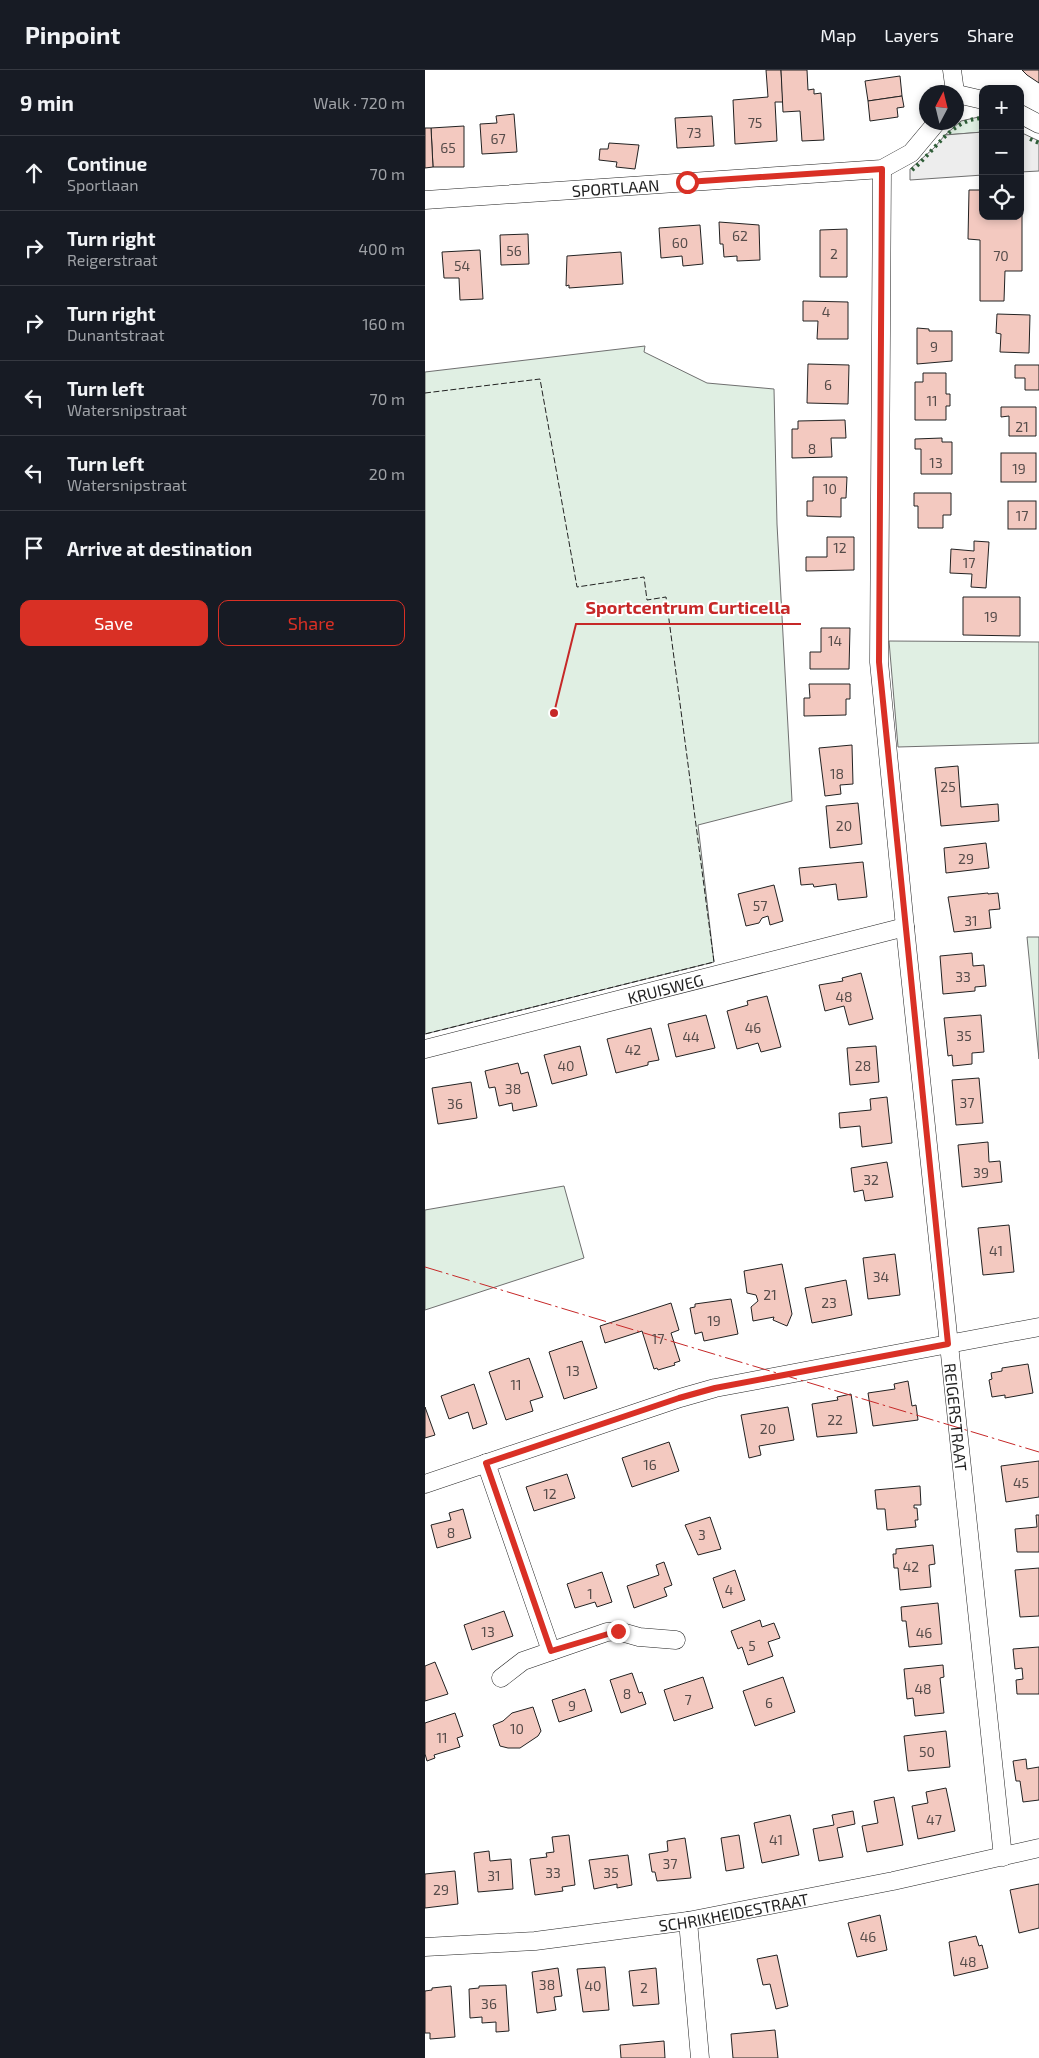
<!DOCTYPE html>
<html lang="en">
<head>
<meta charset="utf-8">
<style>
  :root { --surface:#171b24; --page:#20242c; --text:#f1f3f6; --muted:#9ea1a6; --line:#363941; --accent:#d93025 }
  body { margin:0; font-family:"Exo 2",sans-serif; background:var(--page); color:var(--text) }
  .controls { position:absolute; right:15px; top:15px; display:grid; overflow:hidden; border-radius:10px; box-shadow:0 2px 8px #0003 }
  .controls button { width:45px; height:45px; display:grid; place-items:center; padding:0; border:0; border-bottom:1px solid var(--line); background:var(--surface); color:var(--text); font:25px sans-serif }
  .compass { position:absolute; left:494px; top:15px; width:45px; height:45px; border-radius:50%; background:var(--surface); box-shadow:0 2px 8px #0003; rotate:7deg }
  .stop { position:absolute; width:15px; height:15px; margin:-11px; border:4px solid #d93025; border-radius:50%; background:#fff }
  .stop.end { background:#d93025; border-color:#fff; box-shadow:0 1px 5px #0008 }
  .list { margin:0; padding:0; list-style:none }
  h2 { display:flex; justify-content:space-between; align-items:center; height:65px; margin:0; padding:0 20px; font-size:21px }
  h2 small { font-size:16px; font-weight:400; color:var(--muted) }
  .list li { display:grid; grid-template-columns:32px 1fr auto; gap:15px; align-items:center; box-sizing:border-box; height:75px; padding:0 20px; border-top:1px solid var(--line) }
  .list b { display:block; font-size:19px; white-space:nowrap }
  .list p { margin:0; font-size:16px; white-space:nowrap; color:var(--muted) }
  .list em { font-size:16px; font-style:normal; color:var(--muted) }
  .actions { display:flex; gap:10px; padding:15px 20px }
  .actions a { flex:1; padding:11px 0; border:1px solid var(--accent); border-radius:10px; text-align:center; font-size:18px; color:var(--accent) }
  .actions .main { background:var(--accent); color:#fff }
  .icon { flex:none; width:28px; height:28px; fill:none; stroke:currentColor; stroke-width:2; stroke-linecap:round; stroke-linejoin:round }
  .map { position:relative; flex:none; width:614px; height:1988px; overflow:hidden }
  header { display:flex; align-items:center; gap:30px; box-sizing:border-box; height:70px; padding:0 25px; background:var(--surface); border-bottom:1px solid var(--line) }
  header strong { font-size:24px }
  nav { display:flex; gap:28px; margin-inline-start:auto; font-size:18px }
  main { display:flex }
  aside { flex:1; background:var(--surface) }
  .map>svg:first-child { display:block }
</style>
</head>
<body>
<header>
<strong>Pinpoint</strong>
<nav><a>Map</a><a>Layers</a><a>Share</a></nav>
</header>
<main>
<aside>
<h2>9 min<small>Walk · 720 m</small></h2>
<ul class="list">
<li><svg class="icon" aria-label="ahead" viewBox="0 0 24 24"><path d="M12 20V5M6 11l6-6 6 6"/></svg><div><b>Continue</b><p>Sportlaan</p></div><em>70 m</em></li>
<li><svg class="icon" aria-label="right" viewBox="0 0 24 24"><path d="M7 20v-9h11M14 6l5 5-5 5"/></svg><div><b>Turn right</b><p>Reigerstraat</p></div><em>400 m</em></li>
<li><svg class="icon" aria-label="right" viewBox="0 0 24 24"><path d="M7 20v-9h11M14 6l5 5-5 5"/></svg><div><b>Turn right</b><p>Dunantstraat</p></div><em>160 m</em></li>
<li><svg class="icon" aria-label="left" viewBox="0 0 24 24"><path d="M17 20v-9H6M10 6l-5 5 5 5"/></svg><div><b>Turn left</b><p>Watersnipstraat</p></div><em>70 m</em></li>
<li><svg class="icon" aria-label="left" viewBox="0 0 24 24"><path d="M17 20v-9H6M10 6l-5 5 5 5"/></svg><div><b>Turn left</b><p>Watersnipstraat</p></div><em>20 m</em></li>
<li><svg class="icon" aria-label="arrive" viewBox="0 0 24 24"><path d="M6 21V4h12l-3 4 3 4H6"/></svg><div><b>Arrive at destination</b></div></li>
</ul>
<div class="actions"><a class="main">Save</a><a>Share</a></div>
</aside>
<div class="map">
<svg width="614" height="1988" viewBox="0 0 614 1988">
  <rect width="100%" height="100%" fill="#fff"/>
  <g fill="#e0efe3" stroke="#6f6f6f">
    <polygon points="558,46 558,62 520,65 536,51"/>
    <polygon points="220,276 219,282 282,313 349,319 352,454 367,731 273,755 289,892 0,964 0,302"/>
    <polygon points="464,571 614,572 614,673 473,677"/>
    <polygon points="602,867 614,867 614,989"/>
    <polygon points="139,1116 159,1188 0,1240 0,1140"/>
  </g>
  <g fill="#ededed" stroke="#6f6f6f">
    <polygon points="558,62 558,105 485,110 485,99 509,78 520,65"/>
    <polygon points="595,62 614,71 614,101 595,102"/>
  </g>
  <g fill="#f3c9c0" stroke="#222">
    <polygon points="341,0 356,0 358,32 350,32 352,71 310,74 308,30 343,27"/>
    <polygon points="356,0 382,0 383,20 389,19 389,24 396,23 399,70 377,71 375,41 358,42"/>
    <polygon points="597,0 614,0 614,13 602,5"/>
    <polygon points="475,6 477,26 443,31 440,11"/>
    <polygon points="477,26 479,37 472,38 473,47 445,51 443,31"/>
    <polygon points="89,44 92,82 57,84 55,54 72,53 71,46"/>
    <polygon points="287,46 289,76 252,78 250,48"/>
    <polygon points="39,56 39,97 8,97 6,58"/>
    <polygon points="0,58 6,58 8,97 0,98"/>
    <polygon points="184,73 214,75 210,99 191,97 192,92 174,90 175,79 183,79"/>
    <polygon points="544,120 558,120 558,146 595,146 597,121 597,201 580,201 579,231 555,231 555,170 543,169"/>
    <polygon points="294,152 334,155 335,190 312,191 312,186 299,187 298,174 295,174"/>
    <polygon points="275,155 278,194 258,196 257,186 236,188 234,158"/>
    <polygon points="422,159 422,207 395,207 395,160"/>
    <polygon points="103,164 104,194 76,195 75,165"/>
    <polygon points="55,180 58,229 35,230 34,208 19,208 17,182"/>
    <polygon points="196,182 198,214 144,218 144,215 141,216 142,186"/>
    <polygon points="378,231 423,232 423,269 392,269 393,251 378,251"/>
    <polygon points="572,244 605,245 604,283 575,282 576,264 571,263"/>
    <polygon points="492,258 504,259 504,261 527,261 527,291 492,294"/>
    <polygon points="383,294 424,295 423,334 382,333"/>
    <polygon points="590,295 614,295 614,320 600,320 600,308 590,308"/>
    <polygon points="498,303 521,303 521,324 525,324 525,336 521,336 521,350 490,350 490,312 498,312"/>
    <polygon points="576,337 611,337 611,366 584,366 584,346 576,347"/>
    <polygon points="420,350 421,368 406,368 407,387 367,388 367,359 373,359 373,351"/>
    <polygon points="517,368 517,372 527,372 527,404 496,404 496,379 490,379 490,369"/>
    <rect x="576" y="383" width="35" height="29"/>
    <polygon points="388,407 422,407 421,428 416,428 416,447 382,446 382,431 388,431"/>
    <polygon points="489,423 526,423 526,445 518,445 518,458 493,458 493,436 489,436"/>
    <rect x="583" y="431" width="28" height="28"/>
    <polygon points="402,467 429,467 429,500 381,501 381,487 402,487"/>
    <polygon points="549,471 564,472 561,518 546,517 547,504 525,503 526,479 549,481"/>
    <polygon points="538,527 595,527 595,566 538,565"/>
    <polygon points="396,558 425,558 424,599 385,599 385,582 396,582"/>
    <polygon points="384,614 425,614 425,629 421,629 421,645 379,646 379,628 385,628"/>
    <polygon points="427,675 428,714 415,715 416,724 400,726 394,678"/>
    <polygon points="533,696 536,737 573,734 574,751 516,756 510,698"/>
    <polygon points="433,733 437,774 405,778 401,736"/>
    <polygon points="561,773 564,798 521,803 519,778"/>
    <polygon points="438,792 442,827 413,830 411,814 389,817 388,814 376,815 374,798"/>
    <polygon points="349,815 358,851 345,855 343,846 337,848 334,853 321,856 313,824"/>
    <polygon points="563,823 563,824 573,823 575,839 564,840 566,858 529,862 523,827"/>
    <polygon points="547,883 548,896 559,895 561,916 550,917 550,921 518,924 515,886"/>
    <polygon points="436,903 448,949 424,955 419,936 400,941 394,915 418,911 417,908"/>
    <polygon points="342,926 356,977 336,982 333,973 312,979 302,941 323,935 322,931"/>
    <polygon points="281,945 290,978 251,987 243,954"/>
    <polygon points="556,945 559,982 547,983 547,994 528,996 527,985 523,986 519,948"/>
    <polygon points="226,958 234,990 223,992 223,995 191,1003 182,969"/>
    <polygon points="155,976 162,1005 127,1014 119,985"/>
    <polygon points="451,976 454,1012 425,1015 422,978"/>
    <polygon points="93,993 96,1004 103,1002 112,1036 88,1041 87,1033 74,1036 70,1017 64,1018 60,1001"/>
    <polygon points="554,1008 558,1053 531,1055 527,1010"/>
    <polygon points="46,1012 52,1048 13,1054 7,1018"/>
    <polygon points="462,1027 467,1073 437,1077 435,1056 415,1058 414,1043 446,1040 445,1029"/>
    <polygon points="563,1072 564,1092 575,1091 577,1112 537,1117 533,1075"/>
    <polygon points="462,1092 468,1127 440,1131 438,1120 429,1122 426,1098"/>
    <polygon points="584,1155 589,1202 558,1205 553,1158"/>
    <polygon points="470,1184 475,1225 443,1229 438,1188"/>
    <polygon points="357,1194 367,1244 362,1256 348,1250 349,1247 328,1251 326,1237 333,1231 331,1225 322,1223 319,1201"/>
    <polygon points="421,1210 427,1245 387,1253 380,1218"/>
    <polygon points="306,1229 313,1264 279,1271 277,1262 270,1264 265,1238 270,1237 270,1234"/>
    <polygon points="246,1233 254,1260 246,1263 255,1291 249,1293 250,1295 233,1300 232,1298 229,1299 217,1261 180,1273 175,1256"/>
    <polygon points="157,1271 172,1318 139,1329 124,1282"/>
    <polygon points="104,1288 118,1327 105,1331 108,1341 81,1350 64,1302"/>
    <polygon points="603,1294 608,1323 580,1328 580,1325 567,1327 564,1310 567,1309 566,1303 577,1301 577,1298"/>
    <polygon points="483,1311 487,1336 491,1335 493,1350 448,1356 443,1323 470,1319 469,1314"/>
    <polygon points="49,1314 62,1354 48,1359 43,1342 24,1349 16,1326"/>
    <polygon points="426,1324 432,1363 392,1367 387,1334 413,1330 412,1327"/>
    <polygon points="0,1337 10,1365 0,1368"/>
    <polygon points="363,1337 369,1370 334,1376 336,1385 324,1388 316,1345"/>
    <polygon points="244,1372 254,1401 207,1417 197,1388"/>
    <polygon points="614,1391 614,1427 581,1432 576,1396"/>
    <polygon points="142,1404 150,1428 109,1441 101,1417"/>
    <polygon points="495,1416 496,1435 489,1435 489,1438 492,1438 493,1450 490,1450 491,1457 462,1460 460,1439 452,1439 450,1420"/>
    <polygon points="38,1439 46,1468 12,1478 6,1455 26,1450 24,1443"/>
    <polygon points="611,1445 614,1445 614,1482 592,1482 590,1459 612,1457"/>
    <polygon points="285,1447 296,1479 273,1485 260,1455"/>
    <polygon points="508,1475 510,1494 504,1495 506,1517 475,1520 473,1498 469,1498 468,1484 471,1484 471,1479"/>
    <polygon points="239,1492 247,1515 239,1518 242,1526 209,1538 202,1516 234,1505 231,1495"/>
    <polygon points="614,1498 614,1546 595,1547 590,1500"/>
    <polygon points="310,1500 320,1530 298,1538 288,1508"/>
    <polygon points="177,1502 187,1532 172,1537 170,1532 150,1538 142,1514"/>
    <polygon points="513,1533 517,1574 484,1577 481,1551 477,1551 476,1537"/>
    <polygon points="79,1541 88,1566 47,1580 39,1555"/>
    <polygon points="335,1550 337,1557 349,1553 355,1568 343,1572 348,1586 323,1595 317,1577 313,1579 306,1561"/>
    <polygon points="614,1577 614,1624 592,1624 591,1610 598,1609 597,1598 590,1599 588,1579"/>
    <polygon points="10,1592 23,1624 0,1631 0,1596"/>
    <polygon points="518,1595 519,1607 515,1608 519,1643 490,1646 488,1628 482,1629 479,1599"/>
    <polygon points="207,1603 214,1623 217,1622 221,1634 196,1643 185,1610"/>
    <polygon points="278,1607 288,1638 249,1651 239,1620"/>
    <polygon points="358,1607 370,1642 330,1656 318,1621"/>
    <polygon points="160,1619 167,1641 134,1652 127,1630"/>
    <polygon points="108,1637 116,1661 113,1666 95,1678 83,1678 75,1676 68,1655 78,1651 87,1643"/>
    <polygon points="30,1643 38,1666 32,1668 35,1677 9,1685 10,1688 2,1691 0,1684 0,1653"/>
    <polygon points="521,1661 525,1697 483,1701 479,1666"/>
    <polygon points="601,1689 602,1699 614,1697 614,1730 598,1732 595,1711 591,1711 588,1691"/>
    <polygon points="521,1718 530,1761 493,1769 487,1736 503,1733 501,1722"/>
    <polygon points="469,1727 478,1775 442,1782 437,1756 453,1753 449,1731"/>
    <polygon points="428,1741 430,1754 412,1758 418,1787 394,1791 388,1759 409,1755 407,1745"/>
    <polygon points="365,1745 374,1785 337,1793 329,1753"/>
    <polygon points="144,1765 150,1815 137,1817 138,1821 110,1825 105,1789 122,1787 121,1783 129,1782 127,1767"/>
    <polygon points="314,1765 319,1798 301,1801 296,1768"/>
    <polygon points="260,1768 266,1808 232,1811 230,1802 227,1802 224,1784 243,1781 242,1771"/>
    <polygon points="64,1781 65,1791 86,1789 88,1819 53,1822 49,1783"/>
    <polygon points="203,1785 207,1815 192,1818 192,1814 169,1819 164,1790"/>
    <polygon points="30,1801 33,1834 0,1838 0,1804"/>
    <polygon points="614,1814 614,1858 594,1863 585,1820"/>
    <polygon points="455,1845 462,1880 432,1887 423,1853"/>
    <polygon points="551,1866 554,1876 557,1875 563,1898 529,1906 524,1872"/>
    <polygon points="352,1885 363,1936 351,1939 345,1914 338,1915 332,1889"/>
    <polygon points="180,1897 184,1940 158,1942 152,1899"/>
    <polygon points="133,1898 137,1926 129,1927 131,1940 112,1943 107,1902"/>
    <polygon points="231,1898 234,1934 208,1936 204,1901"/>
    <polygon points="81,1915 84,1961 71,1962 71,1952 57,1953 57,1947 45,1948 44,1919 54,1918 54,1916"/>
    <polygon points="26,1916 30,1967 5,1969 5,1963 0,1963 0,1921 7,1920 7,1918"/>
    <polygon points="350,1960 353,1988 308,1988 306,1964"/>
    <polygon points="239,1971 240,1988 196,1988 195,1975"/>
  </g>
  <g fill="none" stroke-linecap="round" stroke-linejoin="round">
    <g stroke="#222" stroke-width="19">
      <g id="street">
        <polyline points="527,0 530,22"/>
        <polyline points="532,24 558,30"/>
        <polyline points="595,44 614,54"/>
        <path id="s1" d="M457 99 454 592 480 857 578 1787"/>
        <path id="s2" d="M0 130 457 99 486 83 512 52"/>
        <path id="s3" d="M0 979 480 857"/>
        <polyline points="61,1393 126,1581"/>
        <polyline points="0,1414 255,1328 290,1318 614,1257"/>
        <polyline points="76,1608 98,1591 182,1562 193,1561 214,1567 251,1570"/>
        <polyline points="263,1851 275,1988"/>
        <path id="s4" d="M0 1877 110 1871 263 1851 468 1811 614 1778"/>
      </g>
    </g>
    <use href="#street" stroke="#fff" stroke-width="18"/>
    <g stroke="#2f5e38" stroke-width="4" stroke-dasharray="2.5 4" stroke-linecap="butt">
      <polyline points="605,69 614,73"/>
      <path d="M487 100C511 80 526 49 558 48"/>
    </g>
    <polyline stroke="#222" stroke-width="1" stroke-dasharray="6 2.5" stroke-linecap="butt" points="0,323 115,309 152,517 219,507 222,530 241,527 289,892 0,964"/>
    <polyline stroke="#c62828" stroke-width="1" stroke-dasharray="18 4 2.5 4" stroke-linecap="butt" points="0,1197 614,1382"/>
  </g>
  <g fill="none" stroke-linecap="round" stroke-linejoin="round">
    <polyline stroke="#d93025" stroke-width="6" points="193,1561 126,1581 61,1393 254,1328 290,1318 523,1274 454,592 457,99 262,112"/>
  </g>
  <g text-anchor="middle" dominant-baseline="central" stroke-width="4" stroke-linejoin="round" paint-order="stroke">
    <g font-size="14" fill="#564c4a">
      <text x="330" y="52">75</text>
      <text x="269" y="62">73</text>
      <text x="73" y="68">67</text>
      <text x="23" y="77">65</text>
      <text x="315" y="165">62</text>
      <text x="255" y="172">60</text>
      <text x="89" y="180">56</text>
      <text x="409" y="183">2</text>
      <text x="576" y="185">70</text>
      <text x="37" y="195">54</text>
      <text x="401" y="241">4</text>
      <text x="509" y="276">9</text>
      <text x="403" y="314">6</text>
      <text x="507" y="330">11</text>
      <text x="597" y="356">21</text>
      <text x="387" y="378">8</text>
      <text x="511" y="392">13</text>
      <text x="594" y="398">19</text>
      <text x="405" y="418">10</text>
      <text x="597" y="445">17</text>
      <text x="415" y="477">12</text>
      <text x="544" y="492">17</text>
      <text x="566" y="546">19</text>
      <text x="410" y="570">14</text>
      <text x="412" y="703">18</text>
      <text x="523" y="716">25</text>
      <text x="419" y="755">20</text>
      <text x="541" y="788">29</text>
      <text x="335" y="835">57</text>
      <text x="546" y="850">31</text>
      <text x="538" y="906">33</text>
      <text x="419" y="926">48</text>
      <text x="328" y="957">46</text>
      <text x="539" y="965">35</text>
      <text x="266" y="966">44</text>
      <text x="208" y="979">42</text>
      <text x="141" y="995">40</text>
      <text x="438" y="995">28</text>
      <text x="88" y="1018">38</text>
      <text x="542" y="1032">37</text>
      <text x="30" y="1033">36</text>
      <text x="556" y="1102">39</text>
      <text x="446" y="1109">32</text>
      <text x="571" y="1180">41</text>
      <text x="456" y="1206">34</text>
      <text x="345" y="1224">21</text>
      <text x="404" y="1232">23</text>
      <text x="289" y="1250">19</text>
      <text x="233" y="1268">17</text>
      <text x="148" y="1300">13</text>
      <text x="91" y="1314">11</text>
      <text x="410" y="1349">22</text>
      <text x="343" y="1358">20</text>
      <text x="225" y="1394">16</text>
      <text x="596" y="1412">45</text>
      <text x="125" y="1423">12</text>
      <text x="26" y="1462">8</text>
      <text x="277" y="1464">3</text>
      <text x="486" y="1496">42</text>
      <text x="304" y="1519">4</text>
      <text x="165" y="1523">1</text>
      <text x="63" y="1561">13</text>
      <text x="499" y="1562">46</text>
      <text x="327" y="1575">5</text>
      <text x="498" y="1618">48</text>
      <text x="202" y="1623">8</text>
      <text x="263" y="1629">7</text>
      <text x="344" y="1632">6</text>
      <text x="147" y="1635">9</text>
      <text x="92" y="1658">10</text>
      <text x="17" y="1667">11</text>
      <text x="502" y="1681">50</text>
      <text x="509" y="1749">47</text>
      <text x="351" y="1769">41</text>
      <text x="245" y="1793">37</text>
      <text x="128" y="1802">33</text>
      <text x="186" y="1802">35</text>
      <text x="69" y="1805">31</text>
      <text x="16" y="1819">29</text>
      <text x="443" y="1866">46</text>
      <text x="543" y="1891">48</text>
      <text x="122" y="1914">38</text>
      <text x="168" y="1915">40</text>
      <text x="219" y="1917">2</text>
      <text x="64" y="1933">36</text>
    </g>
    <g font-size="16" fill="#222" stroke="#fff">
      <text stroke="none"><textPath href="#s2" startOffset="191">SPORTLAAN</textPath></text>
      <text stroke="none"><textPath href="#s3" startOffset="248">KRUISWEG</textPath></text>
      <text stroke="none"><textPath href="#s1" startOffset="1252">REIGERSTRAAT</textPath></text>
      <text stroke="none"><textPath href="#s4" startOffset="311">SCHRIKHEIDESTRAAT</textPath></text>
    </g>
  </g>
  <path fill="none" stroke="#c62828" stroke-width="2" d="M129 643L151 554H376"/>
  <circle fill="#c62828" stroke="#fff" stroke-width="2" cx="129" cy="643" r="5"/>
  <g font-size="18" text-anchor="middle" font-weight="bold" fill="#c62828" stroke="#fff" stroke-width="4" stroke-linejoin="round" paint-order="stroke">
    <text x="263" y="544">Sportcentrum Curticella</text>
  </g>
</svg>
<div class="controls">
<button>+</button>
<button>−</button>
<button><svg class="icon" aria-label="locate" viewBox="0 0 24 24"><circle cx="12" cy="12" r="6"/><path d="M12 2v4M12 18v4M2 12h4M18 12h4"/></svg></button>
</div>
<svg class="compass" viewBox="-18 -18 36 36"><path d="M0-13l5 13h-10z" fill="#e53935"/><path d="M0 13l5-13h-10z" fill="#9ea1a6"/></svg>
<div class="stop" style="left:262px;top:112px"></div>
<div class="stop end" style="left:193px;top:1561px"></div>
</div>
</main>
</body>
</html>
